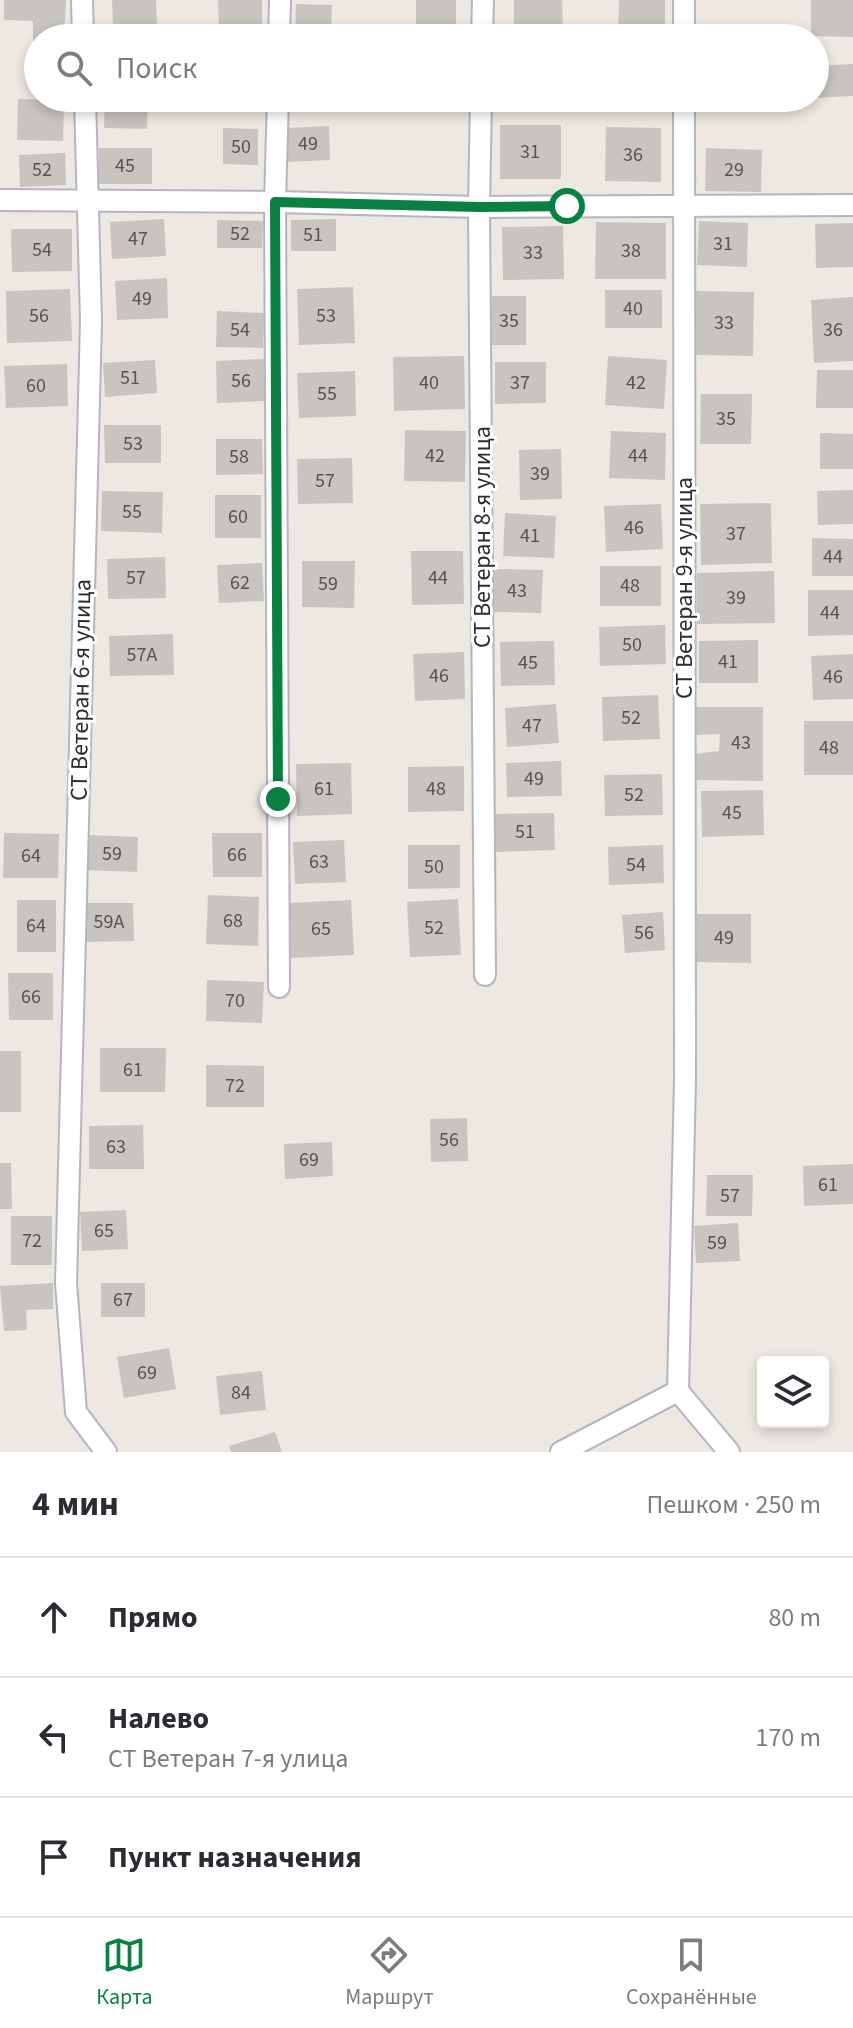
<!DOCTYPE html>
<html lang="ru">
<head>
<meta charset="utf-8">
<style>
  :root { --surface:#fff; --page:#f2f2f3; --text:#2b2b33; --muted:#7c7c81; --line:#e1e1e2; --accent:#0b8043 }
  body { margin:0; font-family:"Source Sans 3",sans-serif; background:var(--page); color:var(--text) }
  .controls { position:absolute; right:24px; bottom:24px; display:grid; overflow:hidden; border-radius:8px; box-shadow:0 4px 12px #0003 }
  .controls button { width:72px; height:72px; display:grid; place-items:center; padding:0; border:0; border-bottom:2px solid var(--line); background:var(--surface); color:var(--text); font:40px sans-serif }
  .stop { position:absolute; width:24px; height:24px; margin:-18px; border:6px solid #0b8043; border-radius:50%; background:#fff }
  .stop.end { background:#0b8043; border-color:#fff; box-shadow:0 2px 8px #0008 }
  .list { margin:0; padding:0; list-style:none }
  h2 { display:flex; justify-content:space-between; align-items:center; height:104px; margin:0; padding:0 32px; font-size:34px }
  h2 small { font-size:26px; font-weight:400; color:var(--muted) }
  .list li { display:grid; grid-template-columns:52px 1fr auto; gap:24px; align-items:center; box-sizing:border-box; height:120px; padding:0 32px; border-top:2px solid var(--line) }
  .list b { display:block; font-size:30px; white-space:nowrap }
  .list p { margin:0; font-size:26px; white-space:nowrap; color:var(--muted) }
  .list em { font-size:26px; font-style:normal; color:var(--muted) }
  .icon { flex:none; width:44px; height:44px; fill:none; stroke:currentColor; stroke-width:2; stroke-linecap:round; stroke-linejoin:round }
  .map { position:relative; flex:none; width:853px; height:1452px; overflow:hidden }
  .search { position:absolute; background:var(--surface); box-shadow:0 4px 12px #0003; left:24px; right:24px; top:24px; height:88px; display:flex; align-items:center; gap:20px; box-sizing:border-box; padding:0 28px; border-radius:44px; color:var(--muted); font-size:30px }
  .sheet { height:464px; background:var(--surface) }
  nav { display:flex; justify-content:space-around; align-items:center; box-sizing:border-box; height:112px; border-top:2px solid var(--line); background:var(--surface); font-size:22px; color:var(--muted) }
  nav a { display:grid; justify-items:center; gap:4px }
  nav .on { color:var(--accent) }
  .map>svg:first-child { display:block }
</style>
</head>
<body>
<div class="map">
<svg width="853" height="1452" viewBox="0 0 853 1452">
  <rect width="100%" height="100%" fill="#ede8e1"/>
  <g fill="#c8c5c0">
    <polygon points="4,0 66,0 64,38 38,38 38,59 33,60 33,21 4,20"/>
    <polygon points="112,0 156,0 157,24 113,25"/>
    <polygon points="218,0 262,0 262,36 219,37"/>
    <rect x="416" y="0" width="40" height="34"/>
    <polygon points="514,0 562,0 563,31 514,32"/>
    <polygon points="619,0 665,0 665,37 618,37"/>
    <polygon points="811,0 853,0 853,37 811,36"/>
    <polygon points="296,4 332,5 331,38 295,38"/>
    <polygon points="853,64 853,96 815,98 815,66"/>
    <polygon points="105,98 148,98 147,129 104,128"/>
    <rect x="286" y="98" width="53" height="9"/>
    <polygon points="403,98 463,98 463,102 403,104"/>
    <rect x="603" y="98" width="44" height="9"/>
    <polygon points="18,99 64,100 63,141 17,140"/>
    <rect x="500" y="125" width="61" height="54"/>
    <polygon points="329,126 330,160 287,162 286,128"/>
    <polygon points="606,127 661,128 661,182 605,181"/>
    <polygon points="223,128 258,129 258,165 223,164"/>
    <rect x="99" y="148" width="53" height="36"/>
    <polygon points="706,148 762,150 761,192 705,191"/>
    <polygon points="65,153 66,185 20,187 19,155"/>
    <polygon points="164,219 166,256 112,259 110,222"/>
    <polygon points="336,219 336,251 291,251 291,220"/>
    <polygon points="217,220 263,221 262,248 217,248"/>
    <polygon points="699,221 748,223 747,267 697,265"/>
    <polygon points="596,222 666,223 666,279 595,279"/>
    <polygon points="853,223 853,267 816,268 815,224"/>
    <polygon points="563,226 564,279 503,280 502,227"/>
    <polygon points="11,229 72,229 72,271 12,272"/>
    <polygon points="167,278 168,318 117,320 115,281"/>
    <polygon points="353,287 355,343 299,345 297,289"/>
    <polygon points="70,289 72,341 7,343 6,291"/>
    <rect x="605" y="290" width="57" height="38"/>
    <polygon points="696,291 754,292 753,356 695,355"/>
    <rect x="492" y="296" width="34" height="49"/>
    <polygon points="853,297 853,361 814,363 811,300"/>
    <polygon points="217,311 264,313 263,348 216,347"/>
    <polygon points="464,356 465,409 394,411 393,357"/>
    <polygon points="608,356 667,360 664,409 605,405"/>
    <polygon points="265,359 267,401 217,403 216,361"/>
    <polygon points="155,360 157,393 105,397 103,363"/>
    <polygon points="495,362 546,362 546,403 495,404"/>
    <polygon points="67,364 68,406 6,408 4,366"/>
    <polygon points="817,370 853,370 853,408 816,408"/>
    <polygon points="355,371 356,416 299,418 297,373"/>
    <polygon points="701,394 752,394 751,444 700,444"/>
    <polygon points="104,425 161,425 161,463 105,463"/>
    <polygon points="405,430 466,431 465,482 404,481"/>
    <polygon points="611,431 666,433 665,480 609,478"/>
    <polygon points="820,433 853,434 853,469 820,469"/>
    <polygon points="216,439 262,439 263,474 216,475"/>
    <polygon points="561,449 562,499 520,500 519,450"/>
    <polygon points="352,458 353,503 298,504 297,459"/>
    <polygon points="853,490 853,524 818,525 817,491"/>
    <polygon points="102,491 163,492 162,533 101,531"/>
    <rect x="215" y="495" width="46" height="43"/>
    <polygon points="771,503 772,563 701,565 700,504"/>
    <polygon points="661,504 663,549 606,552 604,506"/>
    <polygon points="505,513 556,516 554,558 503,556"/>
    <polygon points="812,538 853,539 853,576 812,576"/>
    <polygon points="411,551 463,551 464,604 412,605"/>
    <polygon points="165,557 166,598 108,599 107,559"/>
    <polygon points="302,561 355,561 354,608 302,607"/>
    <polygon points="262,563 264,601 219,603 217,565"/>
    <rect x="600" y="566" width="61" height="40"/>
    <polygon points="493,569 543,570 541,613 492,612"/>
    <polygon points="774,571 775,623 697,624 697,573"/>
    <polygon points="808,590 853,590 853,635 808,636"/>
    <polygon points="665,625 666,664 600,666 599,627"/>
    <polygon points="173,634 174,675 110,676 109,636"/>
    <polygon points="758,640 758,683 699,683 699,641"/>
    <polygon points="554,641 555,685 501,686 500,642"/>
    <polygon points="464,652 465,699 415,701 413,654"/>
    <polygon points="853,654 853,699 813,700 811,656"/>
    <polygon points="658,695 660,739 603,741 602,697"/>
    <polygon points="556,704 559,743 507,747 505,708"/>
    <polygon points="694,707 763,707 763,781 694,780 694,754 719,751 720,734 696,735"/>
    <rect x="804" y="721" width="49" height="54"/>
    <polygon points="561,761 562,796 507,797 506,763"/>
    <polygon points="351,763 352,814 297,816 296,764"/>
    <polygon points="464,766 464,811 408,812 408,767"/>
    <polygon points="662,774 663,815 605,816 604,775"/>
    <polygon points="763,790 764,835 702,837 701,791"/>
    <polygon points="554,813 555,850 496,852 495,814"/>
    <polygon points="4,833 59,834 58,878 3,878"/>
    <polygon points="212,833 262,833 262,877 213,877"/>
    <polygon points="87,835 138,837 137,872 86,870"/>
    <polygon points="344,840 346,882 295,884 293,842"/>
    <polygon points="408,845 460,845 460,888 408,889"/>
    <polygon points="663,845 664,883 609,885 608,847"/>
    <polygon points="208,895 259,897 258,946 206,944"/>
    <polygon points="458,899 461,955 410,957 407,902"/>
    <rect x="17" y="900" width="39" height="52"/>
    <polygon points="351,900 354,955 291,958 288,903"/>
    <polygon points="85,903 133,903 134,941 85,942"/>
    <polygon points="663,912 665,950 625,953 622,915"/>
    <polygon points="697,914 751,914 751,963 696,962"/>
    <polygon points="8,973 53,973 53,1020 9,1020"/>
    <polygon points="207,980 264,982 262,1023 206,1021"/>
    <polygon points="100,1048 166,1048 165,1092 100,1092"/>
    <rect x="0" y="1051" width="21" height="61"/>
    <polygon points="206,1065 264,1066 264,1107 206,1107"/>
    <polygon points="467,1118 468,1161 431,1162 430,1119"/>
    <polygon points="143,1125 144,1169 89,1169 89,1126"/>
    <polygon points="332,1142 333,1176 285,1179 284,1144"/>
    <polygon points="0,1163 11,1163 12,1209 0,1209"/>
    <polygon points="853,1164 853,1204 804,1206 803,1166"/>
    <polygon points="707,1175 753,1175 752,1216 706,1216"/>
    <polygon points="126,1210 128,1249 82,1251 80,1212"/>
    <rect x="11" y="1216" width="41" height="49"/>
    <polygon points="738,1223 740,1261 696,1263 694,1226"/>
    <polygon points="53,1283 53,1309 26,1310 27,1330 4,1331 0,1286"/>
    <rect x="101" y="1283" width="44" height="34"/>
    <polygon points="169,1348 176,1389 124,1398 117,1357"/>
    <polygon points="262,1371 266,1410 220,1415 216,1376"/>
    <polygon points="275,1432 282,1452 231,1452 229,1446"/>
  </g>
  <g fill="none" stroke-linecap="round" stroke-linejoin="round">
    <g stroke="#b4b6bf" stroke-width="24">
      <g id="minor">
        <polyline points="82,0 83,38"/>
        <polyline points="279,38 280,0"/>
        <polyline points="482,38 483,0"/>
        <polyline points="684,38 684,0"/>
        <polyline points="85,98 91,322 66,1283 76,1412 106,1452"/>
        <polyline points="278,98 275,202 279,987"/>
        <polyline points="481,98 479,207 485,975"/>
        <polyline points="684,98 685,1079 678,1391 729,1452"/>
        <polyline points="0,200 275,202 479,207 853,205"/>
        <polyline points="561,1452 678,1391"/>
      </g>
    </g>
    <use href="#minor" stroke="#fff" stroke-width="20"/>
  </g>
  <g fill="none" stroke-linecap="round" stroke-linejoin="round">
    <polyline stroke="#0b8043" stroke-width="10" points="278,799 275,202 479,207 567,206"/>
  </g>
  <g text-anchor="middle" dominant-baseline="central" stroke-width="6" stroke-linejoin="round" paint-order="stroke">
    <g font-size="20" fill="#545352">
      <text x="308" y="144">49</text>
      <text x="241" y="147">50</text>
      <text x="530" y="152">31</text>
      <text x="633" y="155">36</text>
      <text x="125" y="166">45</text>
      <text x="42" y="170">52</text>
      <text x="734" y="170">29</text>
      <text x="240" y="234">52</text>
      <text x="313" y="235">51</text>
      <text x="138" y="239">47</text>
      <text x="723" y="244">31</text>
      <text x="42" y="250">54</text>
      <text x="631" y="251">38</text>
      <text x="533" y="253">33</text>
      <text x="142" y="299">49</text>
      <text x="633" y="309">40</text>
      <text x="39" y="316">56</text>
      <text x="326" y="316">53</text>
      <text x="509" y="321">35</text>
      <text x="724" y="323">33</text>
      <text x="240" y="330">54</text>
      <text x="833" y="330">36</text>
      <text x="130" y="378">51</text>
      <text x="241" y="381">56</text>
      <text x="429" y="383">40</text>
      <text x="520" y="383">37</text>
      <text x="636" y="383">42</text>
      <text x="36" y="386">60</text>
      <text x="327" y="394">55</text>
      <text x="726" y="419">35</text>
      <text x="133" y="444">53</text>
      <text x="435" y="456">42</text>
      <text x="638" y="456">44</text>
      <text x="239" y="457">58</text>
      <text x="540" y="474">39</text>
      <text x="325" y="481">57</text>
      <text x="132" y="512">55</text>
      <text x="238" y="517">60</text>
      <text x="634" y="528">46</text>
      <text x="736" y="534">37</text>
      <text x="530" y="536">41</text>
      <text x="833" y="557">44</text>
      <text x="136" y="578">57</text>
      <text x="438" y="578">44</text>
      <text x="240" y="583">62</text>
      <text x="328" y="584">59</text>
      <text x="630" y="586">48</text>
      <text x="517" y="591">43</text>
      <text x="736" y="598">39</text>
      <text x="830" y="613">44</text>
      <text x="632" y="645">50</text>
      <text x="142" y="655">57А</text>
      <text x="728" y="662">41</text>
      <text x="528" y="663">45</text>
      <text x="439" y="676">46</text>
      <text x="833" y="677">46</text>
      <text x="631" y="718">52</text>
      <text x="532" y="726">47</text>
      <text x="741" y="743">43</text>
      <text x="829" y="748">48</text>
      <text x="534" y="779">49</text>
      <text x="324" y="789">61</text>
      <text x="436" y="789">48</text>
      <text x="634" y="795">52</text>
      <text x="732" y="813">45</text>
      <text x="525" y="832">51</text>
      <text x="112" y="854">59</text>
      <text x="237" y="855">66</text>
      <text x="31" y="856">64</text>
      <text x="319" y="862">63</text>
      <text x="636" y="865">54</text>
      <text x="434" y="867">50</text>
      <text x="233" y="921">68</text>
      <text x="109" y="922">59А</text>
      <text x="36" y="926">64</text>
      <text x="434" y="928">52</text>
      <text x="321" y="929">65</text>
      <text x="644" y="933">56</text>
      <text x="724" y="938">49</text>
      <text x="31" y="997">66</text>
      <text x="235" y="1001">70</text>
      <text x="133" y="1070">61</text>
      <text x="235" y="1086">72</text>
      <text x="449" y="1140">56</text>
      <text x="116" y="1147">63</text>
      <text x="309" y="1160">69</text>
      <text x="828" y="1185">61</text>
      <text x="730" y="1196">57</text>
      <text x="104" y="1231">65</text>
      <text x="32" y="1241">72</text>
      <text x="717" y="1243">59</text>
      <text x="123" y="1300">67</text>
      <text x="147" y="1373">69</text>
      <text x="241" y="1393">84</text>
    </g>
    <g font-size="24" fill="#2d2d2d" stroke="#fff">
      <text transform="translate(482 537) rotate(-90)">СТ Ветеран 8-я улица</text>
      <text transform="translate(684 588) rotate(-90)">СТ Ветеран 9-я улица</text>
      <text transform="translate(81 690) rotate(-89)">СТ Ветеран 6-я улица</text>
    </g>
  </g>
</svg>
<div class="controls">
<button><svg class="icon" aria-label="layers" viewBox="0 0 24 24"><path d="M12 4l9 5-9 5-9-5zM3 14l9 5 9-5"/></svg></button>
</div>
<div class="stop" style="left:567px;top:206px"></div>
<div class="stop end" style="left:278px;top:799px"></div>
<div class="search"><svg class="icon" aria-label="search" viewBox="0 0 24 24"><circle cx="10" cy="10" r="6"/><path d="M15 15l6 6"/></svg>Поиск</div>
</div>
<section class="sheet">
<h2>4 мин<small>Пешком · 250 m</small></h2>
<ul class="list">
<li><svg class="icon" aria-label="ahead" viewBox="0 0 24 24"><path d="M12 20V5M6 11l6-6 6 6"/></svg><div><b>Прямо</b></div><em>80 m</em></li>
<li><svg class="icon" aria-label="left" viewBox="0 0 24 24"><path d="M17 20v-9H6M10 6l-5 5 5 5"/></svg><div><b>Налево</b><p>СТ Ветеран 7-я улица</p></div><em>170 m</em></li>
<li><svg class="icon" aria-label="arrive" viewBox="0 0 24 24"><path d="M6 21V4h12l-3 4 3 4H6"/></svg><div><b>Пункт назначения</b></div></li>
</ul>
</section>
<nav>
<a class="on"><svg class="icon" aria-label="map" viewBox="0 0 24 24"><path d="M3 6l6-2 6 2 6-2v14l-6 2-6-2-6 2zM9 4v14M15 6v14"/></svg>Карта</a>
<a><svg class="icon" aria-label="directions" viewBox="0 0 24 24"><path d="M12 3l9 9-9 9-9-9zM9 14v-3h6M13 9l2 2-2 2"/></svg>Маршрут</a>
<a><svg class="icon" aria-label="saved" viewBox="0 0 24 24"><path d="M7 4h10v16l-5-4-5 4z"/></svg>Сохранённые</a>
</nav>
</body>
</html>
